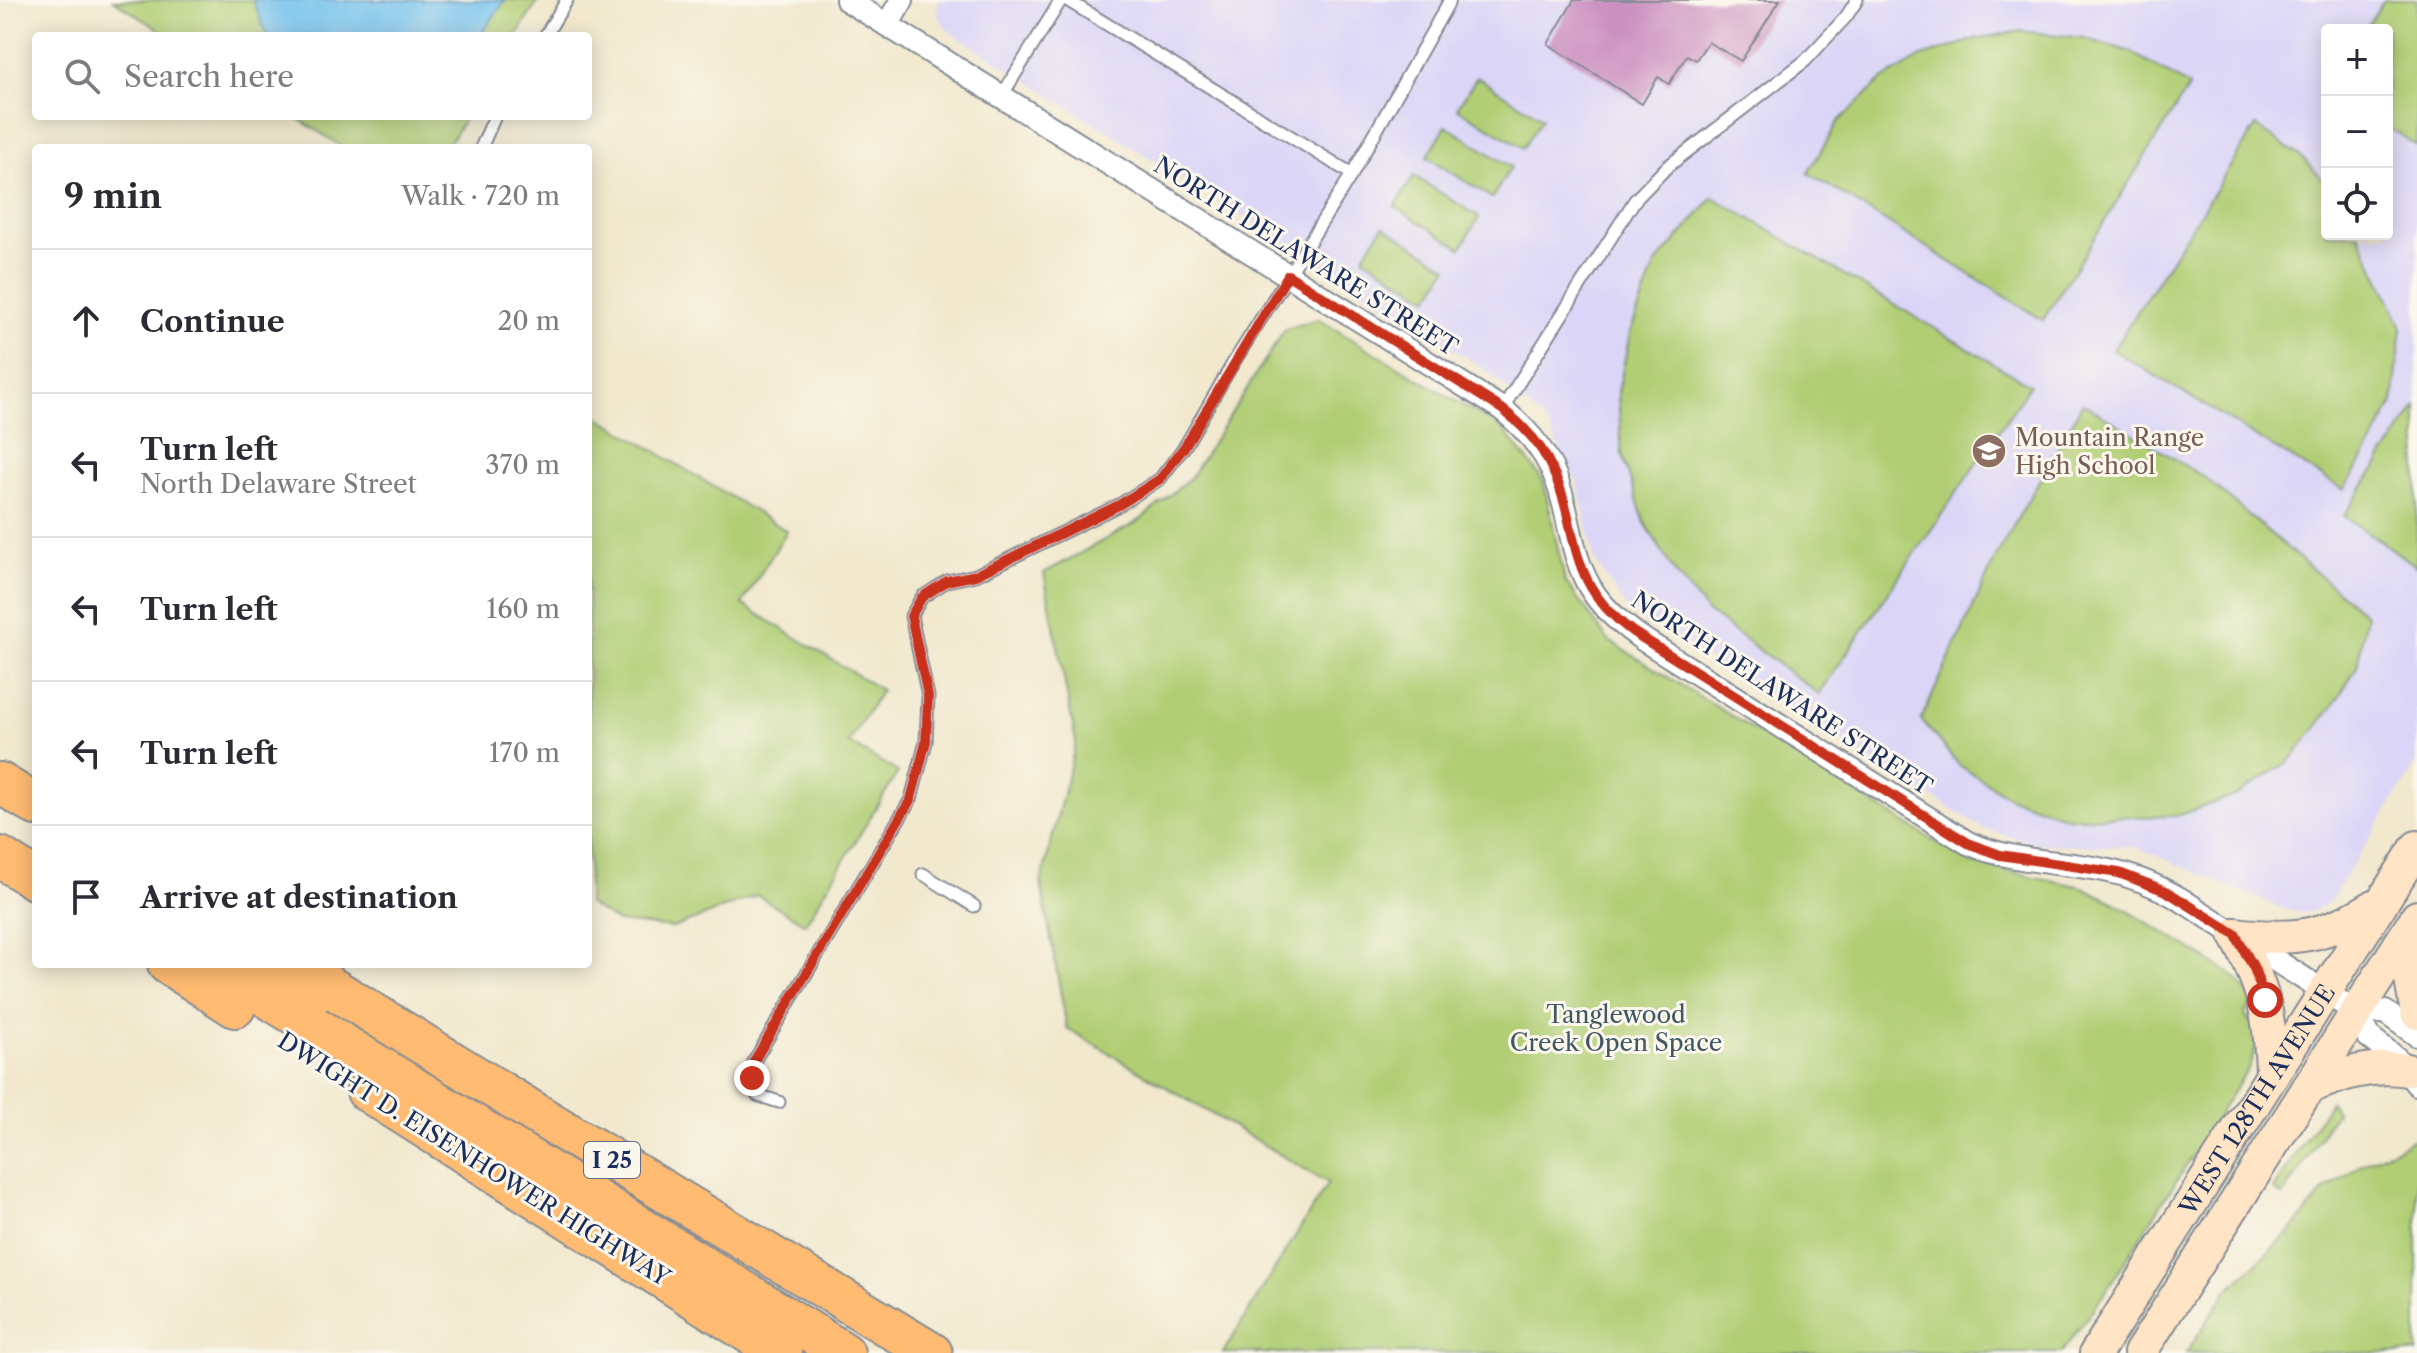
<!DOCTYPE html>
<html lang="en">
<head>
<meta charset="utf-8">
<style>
  :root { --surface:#fff; --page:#f7f7f7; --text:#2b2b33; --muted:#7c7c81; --line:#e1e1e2 }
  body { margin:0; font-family:"Libre Caslon Text",serif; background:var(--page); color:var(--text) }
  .controls { position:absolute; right:24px; top:24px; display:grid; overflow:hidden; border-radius:8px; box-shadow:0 4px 20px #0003 }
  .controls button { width:72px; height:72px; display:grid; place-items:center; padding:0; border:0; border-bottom:2px solid var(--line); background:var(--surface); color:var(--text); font:40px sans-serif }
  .stop { position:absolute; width:24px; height:24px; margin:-18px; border:6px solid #c8321e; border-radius:50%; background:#fff }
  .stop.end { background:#c8321e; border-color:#fff; box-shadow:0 2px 8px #0008 }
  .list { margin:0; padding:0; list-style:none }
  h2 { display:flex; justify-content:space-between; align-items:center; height:104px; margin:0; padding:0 32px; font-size:34px }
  h2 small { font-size:26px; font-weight:400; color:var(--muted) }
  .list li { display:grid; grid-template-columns:52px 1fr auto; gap:24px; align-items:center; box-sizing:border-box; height:144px; padding:0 32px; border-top:2px solid var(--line) }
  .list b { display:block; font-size:30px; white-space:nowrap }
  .list p { margin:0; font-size:26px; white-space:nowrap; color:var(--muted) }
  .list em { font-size:26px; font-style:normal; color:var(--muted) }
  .icon { flex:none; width:44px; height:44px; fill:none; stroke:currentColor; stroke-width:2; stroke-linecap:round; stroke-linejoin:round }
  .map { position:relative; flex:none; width:2417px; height:1353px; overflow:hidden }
  .search { position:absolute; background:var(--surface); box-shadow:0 4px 20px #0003; left:32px; top:32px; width:560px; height:88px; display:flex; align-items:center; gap:20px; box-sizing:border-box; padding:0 28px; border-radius:8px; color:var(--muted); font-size:30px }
  .panel { position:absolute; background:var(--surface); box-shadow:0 4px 20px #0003; left:32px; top:144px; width:560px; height:824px; border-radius:8px }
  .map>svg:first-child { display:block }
</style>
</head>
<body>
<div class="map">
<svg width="2417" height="1353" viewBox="0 0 2417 1353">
  <rect width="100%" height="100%" fill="#fbf7ec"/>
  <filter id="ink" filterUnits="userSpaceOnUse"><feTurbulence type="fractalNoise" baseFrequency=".0125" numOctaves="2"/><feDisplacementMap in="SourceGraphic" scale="16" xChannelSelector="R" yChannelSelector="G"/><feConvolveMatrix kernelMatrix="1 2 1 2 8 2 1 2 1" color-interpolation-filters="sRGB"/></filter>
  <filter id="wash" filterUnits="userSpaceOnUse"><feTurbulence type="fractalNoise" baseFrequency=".006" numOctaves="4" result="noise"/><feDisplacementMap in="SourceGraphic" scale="32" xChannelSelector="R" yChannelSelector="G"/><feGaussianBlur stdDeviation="1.8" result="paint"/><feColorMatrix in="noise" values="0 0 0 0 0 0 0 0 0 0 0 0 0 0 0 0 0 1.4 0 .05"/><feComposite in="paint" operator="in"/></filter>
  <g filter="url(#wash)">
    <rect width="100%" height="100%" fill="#f1e8cd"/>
    <path fill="#dbd6f7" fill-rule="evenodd" d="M937 0H2417V763L2331 900 2324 906 2308 913 2289 911 2136 847 2036 844 1984 829 1627 609 1595 561 1577 481 1545 421 1480 366 947 30 937 14ZM2327 30H2387V234H2327Z"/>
    <g fill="#b1ce75" stroke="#667e6a" stroke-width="2">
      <polygon points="113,0 539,0 516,36 169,36"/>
      <polygon points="2384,0 2417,0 2417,146 2387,127 2387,30 2365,30"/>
      <polygon points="2021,31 2084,38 2131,52 2189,86 2043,320 1808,173 1838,122 1882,80 1922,57 1975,39"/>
      <polygon points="1477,77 1542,118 1523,148 1457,108"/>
      <polygon points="294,116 466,116 446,148 344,148"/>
      <polygon points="1446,126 1511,167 1492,198 1427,157"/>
      <polygon points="2256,126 2303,158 2327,184 2327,234 2359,234 2402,327 2393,403 2368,451 2344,490 2113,350"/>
      <polygon points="1414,176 1479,217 1461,248 1395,207"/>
      <polygon points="1713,197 2030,385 1819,694 1706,611 1673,570 1644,521 1622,454 1618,393 1630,333 1655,265"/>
      <polygon points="1383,226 1448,267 1429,298 1363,257"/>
      <polygon points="1318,319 1503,429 1543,480 1565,581 1608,640 1970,863 2083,887 2115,903 2231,974 2249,993 2253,1003 2245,1013 2249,1021 2259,1027 2257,1046 2249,1067 2104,1294 2061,1353 1223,1353 1328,1183 1067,1028 1041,883 1076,742 1044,573 1139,521 1190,478 1285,329"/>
      <polygon points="2083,403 2205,478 2366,615 2357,667 2333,706 2291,760 2237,795 2176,816 2070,818 2011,798 1959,765 1921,720 1997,555"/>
      <polygon points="2417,406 2417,566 2344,516"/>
      <polygon points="594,414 787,531 742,604 881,690 849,743 898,772 805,924 757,895 673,928 618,922 588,904 588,424"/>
      <polygon points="2330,1102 2336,1112 2283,1196 2273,1189"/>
      <polygon points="2417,1138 2417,1353 2186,1353 2227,1291 2290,1232 2325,1190 2360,1165"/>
    </g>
    <polygon fill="#73c1ed" stroke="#4778a6" stroke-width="2" points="253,0 505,0 480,36 267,36"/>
    <g id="blocks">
      <polygon fill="#cc91c1" points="1574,0 1780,0 1741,61 1708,42 1696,60 1687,55 1669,84 1658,77 1642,104 1548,44"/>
    </g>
  </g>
  <g filter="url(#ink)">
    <use href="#blocks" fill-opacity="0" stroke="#868c96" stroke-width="2"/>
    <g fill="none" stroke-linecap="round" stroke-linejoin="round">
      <g stroke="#868c96" stroke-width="15">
        <g id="service">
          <polyline points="1067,0 1352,174"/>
          <polyline points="545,36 567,0"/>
          <polyline points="1001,97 1061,0"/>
          <polyline points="481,148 495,116"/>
          <polyline points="1502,409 1635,200 1667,167 1805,61 1846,17 1857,0"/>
          <polyline points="923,874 974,906"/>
          <polyline points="779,1102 757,1095 752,1078 754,1061 911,799 926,742 928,696 911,616 922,597 947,581 976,575 1119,505 1160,479 1185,446 1232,365 1352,174 1450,0"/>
        </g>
      </g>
      <g stroke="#868c96" stroke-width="26">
        <g id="minor">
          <path d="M847 0 1502 409C1530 432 1551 457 1561 493 1571 527 1573 562 1593 592 1607 613 1626 628 1647 642L1968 843C2012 862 2058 861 2104 870 2131 875 2156 885 2180 899L2356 1012H2385L2417 1035"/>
          <polyline points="887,25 902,0"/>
          <polyline points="2356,1012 2368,1036 2396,1058 2417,1084"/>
        </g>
      </g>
      <g stroke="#868c96" stroke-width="36">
        <g id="secondary">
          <polyline points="2411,926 2411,980 2417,1013"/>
          <path d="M2235 934C2293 941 2326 937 2376 905"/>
          <path d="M2235 934C2264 987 2271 1017 2272 1076"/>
          <path d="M2308 1088C2342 1074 2370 1064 2407 1070"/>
          <path id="s1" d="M2096 1353 2417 847"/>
          <polyline points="2140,1353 2417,917"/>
        </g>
      </g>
      <g stroke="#868c96" stroke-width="44">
        <g id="motorway">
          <polyline points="0,783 36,805"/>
          <polyline points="0,857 36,880"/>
          <polyline points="168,964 235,1007"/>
          <polyline points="213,964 844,1353"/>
          <polyline points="259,964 311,996"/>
          <polyline points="293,964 543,1118 932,1353"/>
          <polyline points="367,1091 781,1353"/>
        </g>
      </g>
      <use href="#service" stroke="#fff" stroke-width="11"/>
      <use href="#minor" stroke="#fff" stroke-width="22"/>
      <use href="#secondary" stroke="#ffe4c6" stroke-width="32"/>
      <use href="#motorway" stroke="#ffbb71" stroke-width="40"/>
    </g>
  </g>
  <g fill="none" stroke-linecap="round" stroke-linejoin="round" filter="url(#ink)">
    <path stroke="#c8321e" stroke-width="10" d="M752 1078 754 1061 911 799 926 742 928 696 911 616 922 597 947 581 976 575 1119 505 1160 479 1185 446 1288 275 1502 409C1520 423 1536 438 1547 459 1584 527 1559 577 1633 632L1968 843 2000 855 2119 873 2166 891 2235 934 2254 968 2265 1000"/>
  </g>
  <defs>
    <g id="school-disc" transform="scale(1.8)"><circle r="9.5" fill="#8d6e63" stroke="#fbf7ec"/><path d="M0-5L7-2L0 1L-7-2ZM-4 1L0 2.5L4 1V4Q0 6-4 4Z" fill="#fff"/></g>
  </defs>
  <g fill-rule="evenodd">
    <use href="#school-disc" x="1989" y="451"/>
  </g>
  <g text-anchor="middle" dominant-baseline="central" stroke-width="6" stroke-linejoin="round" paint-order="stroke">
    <rect fill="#fbf7ec" stroke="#5e6b89" stroke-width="2" x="584" y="1142" width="56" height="36" rx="6"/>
    <g font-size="22" font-weight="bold" fill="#1b2f5e">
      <text x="612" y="1160">I 25</text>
    </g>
    <g font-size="24" fill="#1b2f5e" stroke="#fbf7ec">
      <text transform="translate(1306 256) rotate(32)">NORTH DELAWARE STREET</text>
      <text transform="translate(1782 693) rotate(33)">NORTH DELAWARE STREET</text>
      <text stroke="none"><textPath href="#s1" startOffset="300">WEST 128TH AVENUE</textPath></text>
      <text transform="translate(474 1159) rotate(32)">DWIGHT D. EISENHOWER HIGHWAY</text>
    </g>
    <g font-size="24" fill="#785e54" stroke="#fbf7ec" text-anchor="start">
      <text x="2015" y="437">Mountain Range<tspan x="2015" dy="28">High School</tspan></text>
    </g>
    <g font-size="24" fill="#405764" stroke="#fbf7ec">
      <text x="1616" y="1014">Tanglewood<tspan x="1616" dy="28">Creek Open Space</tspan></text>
    </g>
  </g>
</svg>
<div class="controls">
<button>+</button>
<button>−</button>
<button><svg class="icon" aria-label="locate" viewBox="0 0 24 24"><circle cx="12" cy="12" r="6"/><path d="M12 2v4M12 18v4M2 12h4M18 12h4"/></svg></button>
</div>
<div class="stop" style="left:2265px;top:1000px"></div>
<div class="stop end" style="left:752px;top:1078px"></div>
<div class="search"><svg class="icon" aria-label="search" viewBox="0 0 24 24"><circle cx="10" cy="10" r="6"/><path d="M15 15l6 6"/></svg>Search here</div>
<section class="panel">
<h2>9 min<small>Walk · 720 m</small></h2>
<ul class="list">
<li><svg class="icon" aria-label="ahead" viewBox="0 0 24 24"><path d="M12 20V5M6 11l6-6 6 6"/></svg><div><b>Continue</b></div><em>20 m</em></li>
<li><svg class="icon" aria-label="left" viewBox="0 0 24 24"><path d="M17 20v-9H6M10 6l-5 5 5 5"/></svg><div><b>Turn left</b><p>North Delaware Street</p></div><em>370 m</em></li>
<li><svg class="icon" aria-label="left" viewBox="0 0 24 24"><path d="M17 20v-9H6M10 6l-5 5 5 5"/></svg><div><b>Turn left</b></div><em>160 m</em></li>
<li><svg class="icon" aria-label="left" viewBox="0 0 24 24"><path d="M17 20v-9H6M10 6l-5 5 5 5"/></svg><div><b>Turn left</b></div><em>170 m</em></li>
<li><svg class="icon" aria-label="arrive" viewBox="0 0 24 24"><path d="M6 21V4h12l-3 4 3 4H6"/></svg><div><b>Arrive at destination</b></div></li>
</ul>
</section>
</div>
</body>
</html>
